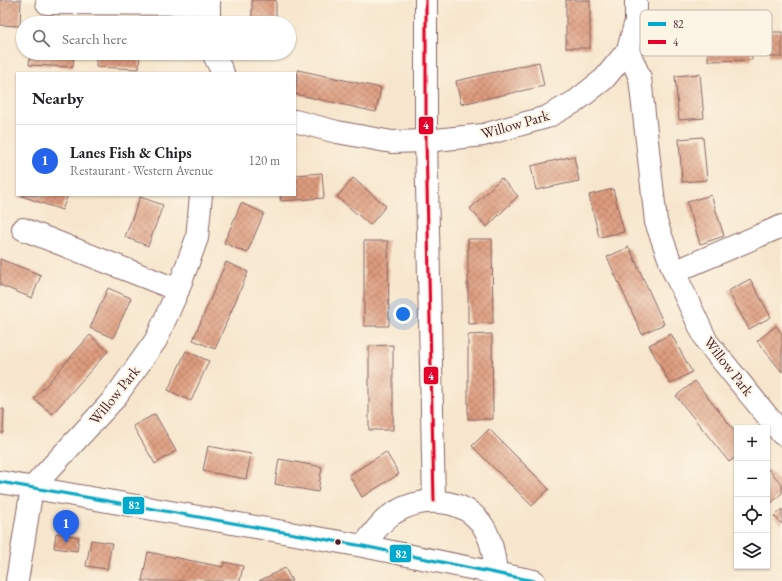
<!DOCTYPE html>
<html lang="en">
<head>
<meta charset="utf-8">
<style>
  :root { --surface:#fff; --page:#f6f6f6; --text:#202124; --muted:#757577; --line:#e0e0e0; --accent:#2563eb }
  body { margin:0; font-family:"EB Garamond",serif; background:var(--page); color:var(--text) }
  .controls { position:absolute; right:12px; bottom:12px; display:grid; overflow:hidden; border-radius:0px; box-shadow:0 1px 3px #0004 }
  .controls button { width:36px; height:36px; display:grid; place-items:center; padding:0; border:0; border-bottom:1px solid var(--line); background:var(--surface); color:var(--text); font:20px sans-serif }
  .you { position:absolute; left:403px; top:314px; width:14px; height:14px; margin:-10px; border:3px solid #fff; border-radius:50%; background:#1a73e8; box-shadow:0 0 0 6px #1a73e833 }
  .badge { display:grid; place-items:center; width:26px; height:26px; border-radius:50%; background:var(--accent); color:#fff; font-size:13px; font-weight:700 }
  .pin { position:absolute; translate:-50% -33px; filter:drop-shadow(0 1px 2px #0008) }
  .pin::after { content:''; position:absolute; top:21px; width:14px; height:12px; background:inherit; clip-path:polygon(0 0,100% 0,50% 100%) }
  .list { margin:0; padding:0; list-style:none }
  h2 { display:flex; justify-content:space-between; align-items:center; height:52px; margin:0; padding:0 16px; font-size:17px }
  h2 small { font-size:13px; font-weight:400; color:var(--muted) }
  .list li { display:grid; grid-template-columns:26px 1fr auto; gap:12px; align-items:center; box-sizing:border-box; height:72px; padding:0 16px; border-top:1px solid var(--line) }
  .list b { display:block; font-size:15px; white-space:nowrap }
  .list p { margin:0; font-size:13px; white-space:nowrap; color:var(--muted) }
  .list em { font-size:13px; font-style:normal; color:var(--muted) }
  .icon { flex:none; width:22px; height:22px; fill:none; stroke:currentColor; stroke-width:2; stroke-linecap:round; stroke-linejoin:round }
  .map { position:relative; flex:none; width:782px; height:581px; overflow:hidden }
  .search { position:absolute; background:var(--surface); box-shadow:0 1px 3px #0004; left:16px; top:16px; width:280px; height:44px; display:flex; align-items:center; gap:10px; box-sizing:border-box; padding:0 14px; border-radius:22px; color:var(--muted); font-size:15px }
  .panel { position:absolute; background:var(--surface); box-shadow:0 1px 3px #0004; left:16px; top:72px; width:280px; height:124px; border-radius:0px }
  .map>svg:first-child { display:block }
</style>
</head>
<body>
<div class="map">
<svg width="782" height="581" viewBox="0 0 782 581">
  <defs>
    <pattern id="building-cross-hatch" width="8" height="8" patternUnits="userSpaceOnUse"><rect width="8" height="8" fill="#dd9b7d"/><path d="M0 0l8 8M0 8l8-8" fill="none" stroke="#b57e67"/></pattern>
  </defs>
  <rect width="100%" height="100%" fill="#fcf5e5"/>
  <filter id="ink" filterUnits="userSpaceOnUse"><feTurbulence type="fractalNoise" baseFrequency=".025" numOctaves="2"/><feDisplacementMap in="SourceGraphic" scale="8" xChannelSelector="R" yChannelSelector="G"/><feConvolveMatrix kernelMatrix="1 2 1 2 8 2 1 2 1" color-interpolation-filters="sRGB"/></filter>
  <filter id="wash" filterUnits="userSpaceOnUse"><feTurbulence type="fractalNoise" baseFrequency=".012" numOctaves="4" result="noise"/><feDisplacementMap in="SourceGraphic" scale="16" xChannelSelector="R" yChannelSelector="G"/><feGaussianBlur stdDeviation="0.9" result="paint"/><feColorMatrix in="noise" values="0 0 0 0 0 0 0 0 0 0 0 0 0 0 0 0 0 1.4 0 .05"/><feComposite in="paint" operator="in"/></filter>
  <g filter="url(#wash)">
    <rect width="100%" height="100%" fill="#f7e6cd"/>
    <g id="blocks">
      <g fill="url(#building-cross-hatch)">
        <polygon points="0,0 21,0 20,26 0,25"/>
        <rect x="252" y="0" width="24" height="23"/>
        <rect x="566" y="0" width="24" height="48"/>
        <rect x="769" y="32" width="13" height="25"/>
        <polygon points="751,35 752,60 708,61 708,36"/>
        <polygon points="30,53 74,53 73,67 29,65"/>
        <polygon points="96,53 140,53 139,69 96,67"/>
        <polygon points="539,62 544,86 461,104 456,81"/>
        <polygon points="298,70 381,88 376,112 295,94"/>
        <polygon points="700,74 704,118 679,120 675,76"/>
        <polygon points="703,137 707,180 682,182 679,139"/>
        <polygon points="574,156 579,181 536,190 531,166"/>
        <polygon points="322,173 324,198 281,201 280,195 295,195 295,175"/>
        <polygon points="353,178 386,206 370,225 337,197"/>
        <polygon points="501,178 518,196 487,227 470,209"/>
        <polygon points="613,189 624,232 599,237 589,195"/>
        <polygon points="19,195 68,195 62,210"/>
        <polygon points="711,195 724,236 700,244 687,202"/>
        <polygon points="140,197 163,205 148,246 125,237"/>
        <polygon points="241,203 264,213 247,253 224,243"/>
        <polygon points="468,239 492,239 493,323 468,324"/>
        <polygon points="364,241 388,241 389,326 364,326"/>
        <polygon points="629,247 664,324 642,334 607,257"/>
        <polygon points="0,259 41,275 32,298 0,285"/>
        <polygon points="226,262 248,272 215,349 193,340"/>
        <polygon points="750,279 771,317 749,329 728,291"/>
        <polygon points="108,288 131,298 113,338 90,328"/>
        <polygon points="776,326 782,334 782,372 757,341"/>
        <polygon points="492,334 493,419 468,419 468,335"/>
        <polygon points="671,334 692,372 670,384 649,345"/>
        <polygon points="90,335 108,351 52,414 34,399"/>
        <polygon points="393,345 393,430 369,430 369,346"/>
        <polygon points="186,351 209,361 191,401 168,390"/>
        <polygon points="695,381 737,434 737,456 729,462 676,396"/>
        <polygon points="0,409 4,409 3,433 0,433"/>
        <polygon points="155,414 176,451 155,464 133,426"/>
        <polygon points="489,429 549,489 532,506 472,446"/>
        <polygon points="208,446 251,454 246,479 203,471"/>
        <polygon points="386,452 399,474 362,497 349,475"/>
        <polygon points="279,459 322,467 318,492 275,484"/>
        <polygon points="767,468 782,484 782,493 768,506"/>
        <polygon points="782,509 782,524 774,516"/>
        <polygon points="56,533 79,537 77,551 54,548"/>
        <polygon points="91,540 112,543 107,569 86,566"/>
        <polygon points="148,552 223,567 224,562 243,566 240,581 142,581"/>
        <polygon points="285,568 292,581 259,581"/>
      </g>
    </g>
  </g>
  <g filter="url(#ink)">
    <use href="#blocks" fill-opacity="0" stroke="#876564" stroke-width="1"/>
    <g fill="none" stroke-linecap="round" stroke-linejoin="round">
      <g stroke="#876564" stroke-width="24">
        <g id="minor">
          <polyline points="426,0 426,141 434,501"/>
          <polyline points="47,3 209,4"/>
          <polyline points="209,23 209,0"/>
          <polyline points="628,50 640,78 656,222 674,272 707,342 782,434"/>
          <polyline points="213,53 223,73"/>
          <polyline points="295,121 337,132 392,142 426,141 483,135 547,117 576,101 604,79 628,50 636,21 636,0"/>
          <polyline points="23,229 178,290"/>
          <polyline points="674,272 782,226"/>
          <polyline points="32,488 114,399 156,340 178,290 197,238 201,195"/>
          <path d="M363 546C372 535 382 520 394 513 421 496 464 497 483 526 492 540 494 556 496 572"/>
        </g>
      </g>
      <g stroke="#876564" stroke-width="24">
        <g id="tertiary">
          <polyline points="0,482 363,546 534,581"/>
          <polyline points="17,581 32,488"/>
        </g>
      </g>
      <use href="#minor" stroke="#fff" stroke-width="22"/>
      <use href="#tertiary" stroke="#fff" stroke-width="22"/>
      <g stroke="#fcf5e5" stroke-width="6">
        <polyline id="bus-1" points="0,482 363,546 534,581"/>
      </g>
      <g stroke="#fcf5e5" stroke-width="6">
        <polyline id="bus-2" points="426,0 426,141 434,501"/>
      </g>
      <use href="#bus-1" stroke="#00a9ce" stroke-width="3"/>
      <use href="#bus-2" stroke="#e4002b" stroke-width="3"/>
    </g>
  </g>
  <circle fill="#4a1f2b" stroke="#fcf5e5" stroke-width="1.5" cx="338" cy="542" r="3.5"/>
  <g text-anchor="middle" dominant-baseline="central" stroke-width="4" stroke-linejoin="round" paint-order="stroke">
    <g font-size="15" fill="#4a1f2b" stroke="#fcf5e5">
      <text transform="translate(515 124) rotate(-16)">Willow Park</text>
      <text transform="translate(729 366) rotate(52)">Willow Park</text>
      <text transform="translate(114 395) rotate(-51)">Willow Park</text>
    </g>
  </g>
  <rect x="640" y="10" width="132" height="46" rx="6" fill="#fcf5e5" stroke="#c7b5ad" stroke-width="1"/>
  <rect x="648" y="22" width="18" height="4" fill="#00a9ce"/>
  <rect x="648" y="40" width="18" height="4" fill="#e4002b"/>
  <g font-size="11" fill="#4a1f2b">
    <text x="673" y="28">82</text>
    <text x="673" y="46">4</text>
  </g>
  <g stroke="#fcf5e5" stroke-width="1.5">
    <rect x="418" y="116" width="16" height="19" rx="4" fill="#e4002b"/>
    <rect x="423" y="366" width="16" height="19" rx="4" fill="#e4002b"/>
    <rect x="122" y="496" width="23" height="19" rx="4" fill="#00a9ce"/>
    <rect x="389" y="544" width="23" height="19" rx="4" fill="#00a9ce"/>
  </g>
  <g font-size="11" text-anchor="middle" font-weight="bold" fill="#fff">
    <text x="426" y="129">4</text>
    <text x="431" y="380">4</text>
    <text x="134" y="509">82</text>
    <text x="401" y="558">82</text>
  </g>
</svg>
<div class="controls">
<button>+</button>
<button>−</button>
<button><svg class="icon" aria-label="locate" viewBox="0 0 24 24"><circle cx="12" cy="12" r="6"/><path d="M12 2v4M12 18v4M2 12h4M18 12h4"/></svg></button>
<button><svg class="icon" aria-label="layers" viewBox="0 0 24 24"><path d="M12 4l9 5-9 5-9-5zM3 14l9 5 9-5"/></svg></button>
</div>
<div class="you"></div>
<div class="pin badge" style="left:66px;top:543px">1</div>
<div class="search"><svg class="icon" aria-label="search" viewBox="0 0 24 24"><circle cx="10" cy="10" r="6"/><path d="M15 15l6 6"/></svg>Search here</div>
<section class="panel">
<h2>Nearby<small></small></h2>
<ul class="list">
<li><span class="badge">1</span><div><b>Lanes Fish &amp; Chips</b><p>Restaurant · Western Avenue</p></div><em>120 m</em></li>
</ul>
</section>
</div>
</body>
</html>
